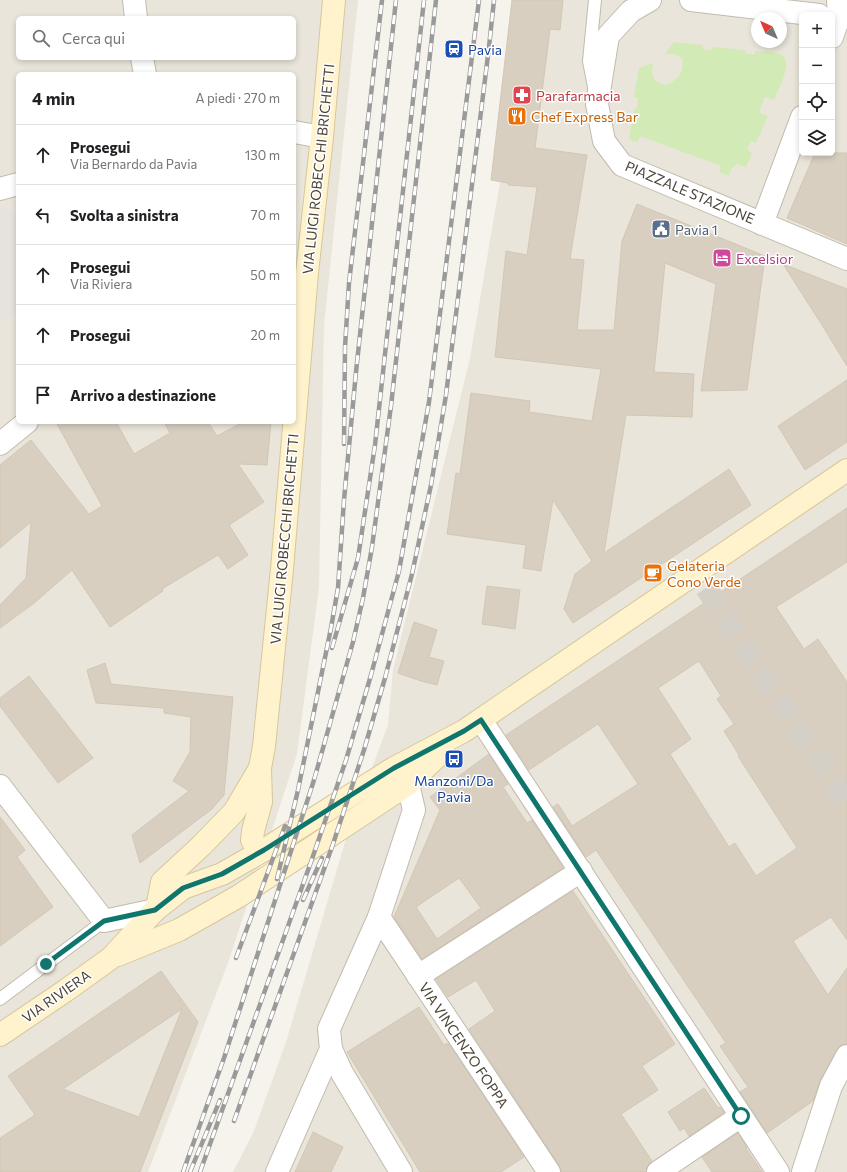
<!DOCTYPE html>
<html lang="it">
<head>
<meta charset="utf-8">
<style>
  :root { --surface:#fff; --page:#f6f6f6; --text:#202124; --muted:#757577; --line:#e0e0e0 }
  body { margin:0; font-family:Commissioner,sans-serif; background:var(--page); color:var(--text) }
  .controls { position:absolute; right:12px; top:12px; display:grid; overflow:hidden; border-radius:6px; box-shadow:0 2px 6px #0003 }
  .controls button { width:36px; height:36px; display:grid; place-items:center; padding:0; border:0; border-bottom:1px solid var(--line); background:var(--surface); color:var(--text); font:20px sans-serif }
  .compass { position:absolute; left:751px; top:12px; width:36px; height:36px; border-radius:50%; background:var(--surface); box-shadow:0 2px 6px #0003; rotate:316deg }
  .stop { position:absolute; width:12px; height:12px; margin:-9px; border:3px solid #0f766e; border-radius:50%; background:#fff }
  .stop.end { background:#0f766e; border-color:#fff; box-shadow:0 1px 4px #0008 }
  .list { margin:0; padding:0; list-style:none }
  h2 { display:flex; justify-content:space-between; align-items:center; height:52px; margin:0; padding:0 16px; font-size:17px }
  h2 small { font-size:13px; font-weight:400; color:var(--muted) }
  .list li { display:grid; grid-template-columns:26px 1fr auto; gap:12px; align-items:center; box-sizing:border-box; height:60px; padding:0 16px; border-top:1px solid var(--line) }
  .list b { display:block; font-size:15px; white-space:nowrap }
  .list p { margin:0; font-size:13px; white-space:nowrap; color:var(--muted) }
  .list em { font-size:13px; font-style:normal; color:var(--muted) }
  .icon { flex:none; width:22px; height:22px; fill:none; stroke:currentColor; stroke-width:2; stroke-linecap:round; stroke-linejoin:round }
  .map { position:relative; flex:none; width:847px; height:1172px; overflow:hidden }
  .search { position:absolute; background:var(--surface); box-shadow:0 2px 6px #0003; left:16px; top:16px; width:280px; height:44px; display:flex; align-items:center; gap:10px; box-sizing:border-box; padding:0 14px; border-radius:6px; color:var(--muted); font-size:15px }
  .panel { position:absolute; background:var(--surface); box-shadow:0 2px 6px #0003; left:16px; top:72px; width:280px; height:352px; border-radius:6px }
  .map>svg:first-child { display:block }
</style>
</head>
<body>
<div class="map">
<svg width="847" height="1172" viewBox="0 0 847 1172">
  <rect width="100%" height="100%" fill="#f6f3ec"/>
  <g fill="#eae5da" fill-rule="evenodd">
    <path d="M0 0H358L324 325 319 587 297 754 228 963 148 1172H0V324L18 312V422H294V74H18V216L9 208H0ZM18 18H294V58H18Z"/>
    <path d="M512 0H847V1172H233L254 1131 286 1042 348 832 388 725 393 670 470 358 500 182 491 180ZM802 15H832V153H802ZM757 18H781V42H757Z"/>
  </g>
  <polygon fill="#e6e2dd" points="0,208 9,208 18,216 18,312 0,324"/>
  <path fill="#d2eab5" d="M674 42 702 45 703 49 712 50 713 47 745 50V53L754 55 755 51C762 52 770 51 777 53 797 58 778 89 774 100L765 97 759 112 768 116 756 143 751 141 747 150 752 153 746 167 738 164 731 169 729 176 719 172 721 166 640 136 638 142 629 140 634 108 637 109 638 98 634 97 639 68 653 63C651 76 652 82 666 85 678 80 685 72 682 59 677 54 671 53 664 55Z"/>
  <g fill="#d8cfc1" stroke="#d3c7b4" fill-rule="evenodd">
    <polygon points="512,0 563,0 560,30 550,29 535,148 587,155 570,259 584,260 577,330 614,330 622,241 637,204 765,256 747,390 701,391 716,284 665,263 654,372 694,374 692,417 626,415 604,553 729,469 751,505 573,623 564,609 575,574 592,561 553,500 541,571 523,568 526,545 447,534 456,473 460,474 471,393 530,401 529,412 592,421 601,369 495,357 506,251 527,255 537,187 508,185 508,183 491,180"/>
    <polygon points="815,153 847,153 847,244 787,218"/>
    <polygon points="783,264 847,289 847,366 822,325"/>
    <polygon points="847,380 847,442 805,470 778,426"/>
    <polygon points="56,422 116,422 134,454 170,433 164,422 208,422 217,436 243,422 271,422 267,465 238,464 264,502 229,525 248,555 228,569 218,555 162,589 163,591 110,627 72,570 33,604 0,628 0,605 26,578 31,522 0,548 0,465 31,440 89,514 102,506"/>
    <path d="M847 508V562L776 607 804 649 818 639 847 682V940L831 917 793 941 828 995 847 968V1044L841 1045 836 1050 820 1080 813 1101 767 1133 740 1092 748 1087 720 1046 726 1043 596 850 586 857 553 807 558 804 572 826 638 784 598 724 529 770 506 735ZM699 661 721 696 717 699 734 724 724 731 739 755 738 756 797 848 756 876 735 843 729 847 670 754 691 739 658 688Z"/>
    <polygon points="487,586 520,590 515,629 482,624"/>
    <polygon points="414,622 437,630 429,657 444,661 437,685 421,681 398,673"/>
    <polygon points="105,663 111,684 233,697 224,795 212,809 140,863 132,835 189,791 173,781 190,752 191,717 164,713 164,708 96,703 87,670"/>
    <polygon points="29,676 93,758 58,783 0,706 0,698"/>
    <path d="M489 754 508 784 503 787 527 823 532 820 563 868 422 959 394 917 440 810 430 797ZM459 878 481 908 437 939 416 907Z"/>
    <polygon points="0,817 25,850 17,857 53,907 0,946"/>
    <polygon points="573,891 675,1044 642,1066 658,1090 621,1114 652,1161 647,1166 646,1172 561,1172 559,1165 469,1029 495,1011 476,980 448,997 436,979"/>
    <path d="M161 971 198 1022 140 1172H0V1138L35 1115 8 1076ZM182 1009 139 1117 63 1089Z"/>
    <polygon points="419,1007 444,1045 448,1043 524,1157 501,1172 420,1172 347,1052"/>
    <polygon points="704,1088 718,1108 720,1107 724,1112 689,1136 684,1128 680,1131 668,1112"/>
    <polygon points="313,1132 343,1147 331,1172 295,1172"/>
    <polygon points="738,1133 747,1147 746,1148 762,1172 712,1172 702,1157"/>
  </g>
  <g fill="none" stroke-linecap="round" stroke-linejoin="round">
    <polyline stroke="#d4d0c8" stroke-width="22" stroke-dasharray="22 11" stroke-linecap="butt" points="706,588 847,804"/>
    <g stroke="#c2bbae" stroke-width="14">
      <g id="lane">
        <polyline points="594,87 589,61 595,0"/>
        <polyline points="0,999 104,921"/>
      </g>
    </g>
    <g stroke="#c2bbae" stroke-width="24">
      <g id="street">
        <polyline points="134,0 136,18"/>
        <polyline points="650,0 631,11 608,36 597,104 604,141 622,165 847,259"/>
        <polyline points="691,0 819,15"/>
        <polyline points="832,37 839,17 838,0"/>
        <polyline points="142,58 145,74"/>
        <polyline points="294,132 322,137"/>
        <polyline points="0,189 18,184"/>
        <polyline points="762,224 802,117"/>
        <polyline points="0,444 27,422"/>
        <polyline points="481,720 778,1172"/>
        <polyline points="0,786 104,921 155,910"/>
        <polyline points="379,917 549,1172"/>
        <polyline points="418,976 581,871"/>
        <polyline points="331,1049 342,1073 401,1172"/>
        <polyline points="277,1172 331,1049 329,1029 379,917 414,810 408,784 396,771"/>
        <polyline points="658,1172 741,1116"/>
        <polyline points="803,1172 831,1086 847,1056"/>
      </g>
    </g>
    <g stroke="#d6c79b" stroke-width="24">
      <g id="secondary">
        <polyline points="264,850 256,847 252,840 253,831 261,802 260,768 264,746 282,569 307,273 322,137 334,0"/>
        <polyline points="155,910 158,903 162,882 201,846 234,812 260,768"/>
        <polyline points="118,955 179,930 239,896 408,784 443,751"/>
        <polyline points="0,1035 65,991 111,958 155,910 183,888 222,874 264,850 394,768 464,731 847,470"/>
      </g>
    </g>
    <use href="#lane" stroke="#fff" stroke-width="12"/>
    <use href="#street" stroke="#fff" stroke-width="22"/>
    <use href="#secondary" stroke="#fff3cd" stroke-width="22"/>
    <g stroke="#9a9a9a" stroke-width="4.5">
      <g id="rail">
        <polyline points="344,444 345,347 349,283 382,0"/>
        <polyline points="332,648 358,558 375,445 424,0"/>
        <polyline points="277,879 298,790 331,628 338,588 344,500 356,372 396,0"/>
        <polyline points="303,900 322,858"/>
        <polyline points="236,958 285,826"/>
        <polyline points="234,1121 333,844 364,750 385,678 412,574 431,485 446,395 489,47 494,0"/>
        <polyline points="183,1172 224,1058 314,780 353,642 363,598 372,547 391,406 436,0"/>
        <polyline points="190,1172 220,1100"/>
        <polyline points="200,1172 312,859 346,760 371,675 399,571 429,402 479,0"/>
      </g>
    </g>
    <use href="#rail" stroke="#fff" stroke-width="3" stroke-dasharray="9" stroke-linecap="butt"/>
  </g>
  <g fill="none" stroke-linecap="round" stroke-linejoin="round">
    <polyline stroke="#0f766e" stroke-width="5" points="46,964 104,921 155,910 183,888 222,874 264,850 394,768 464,731 481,720 741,1116"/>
  </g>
  <defs>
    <g id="station-square" transform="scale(1)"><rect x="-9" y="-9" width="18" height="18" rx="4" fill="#1a4fb4" stroke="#fff"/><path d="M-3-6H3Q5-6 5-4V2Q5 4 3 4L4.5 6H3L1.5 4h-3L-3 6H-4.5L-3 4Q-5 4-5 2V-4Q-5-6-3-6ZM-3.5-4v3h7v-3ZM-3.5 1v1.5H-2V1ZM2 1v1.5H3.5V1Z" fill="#fff"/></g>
    <g id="pharmacy-square" transform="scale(1)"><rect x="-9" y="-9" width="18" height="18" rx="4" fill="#e0444e" stroke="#fff"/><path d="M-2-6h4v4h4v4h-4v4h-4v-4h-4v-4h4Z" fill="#fff"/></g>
    <g id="restaurant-square" transform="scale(1)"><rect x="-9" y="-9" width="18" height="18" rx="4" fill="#e8710a" stroke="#fff"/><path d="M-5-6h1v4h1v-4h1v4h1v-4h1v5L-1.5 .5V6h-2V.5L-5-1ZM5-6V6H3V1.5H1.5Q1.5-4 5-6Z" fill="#fff"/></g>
    <g id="civic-square" transform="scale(1)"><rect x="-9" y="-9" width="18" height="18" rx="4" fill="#5c6f8a" stroke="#fff"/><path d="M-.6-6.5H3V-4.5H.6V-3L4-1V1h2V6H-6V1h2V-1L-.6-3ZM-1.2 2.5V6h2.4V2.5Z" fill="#fff"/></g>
    <g id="hotel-square" transform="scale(1)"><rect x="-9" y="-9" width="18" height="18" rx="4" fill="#d1479c" stroke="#fff"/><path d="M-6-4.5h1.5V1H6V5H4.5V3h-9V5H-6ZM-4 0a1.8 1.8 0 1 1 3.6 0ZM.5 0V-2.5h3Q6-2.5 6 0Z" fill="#fff"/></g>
    <g id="cafe-square" transform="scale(1)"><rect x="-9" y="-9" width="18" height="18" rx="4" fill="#e8710a" stroke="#fff"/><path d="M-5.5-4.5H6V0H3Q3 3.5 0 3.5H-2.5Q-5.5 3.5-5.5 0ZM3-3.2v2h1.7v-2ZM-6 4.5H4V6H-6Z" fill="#fff"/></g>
    <g id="bus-square" transform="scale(1)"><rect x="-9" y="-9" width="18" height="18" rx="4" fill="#1a4fb4" stroke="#fff"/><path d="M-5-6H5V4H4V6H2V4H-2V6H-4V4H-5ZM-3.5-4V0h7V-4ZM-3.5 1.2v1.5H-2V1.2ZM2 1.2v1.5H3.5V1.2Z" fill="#fff"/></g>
  </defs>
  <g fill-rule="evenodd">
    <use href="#station-square" x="454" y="49"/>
    <use href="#pharmacy-square" x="522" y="95"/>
    <use href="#restaurant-square" x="517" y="116"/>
    <use href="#civic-square" x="661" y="229"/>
    <use href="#hotel-square" x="722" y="258"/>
    <use href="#cafe-square" x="653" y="573"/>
    <use href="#bus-square" x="454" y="759"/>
  </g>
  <g text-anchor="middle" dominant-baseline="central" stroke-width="3" stroke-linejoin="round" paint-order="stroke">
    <g font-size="14" fill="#164399" stroke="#fff" text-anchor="start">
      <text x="468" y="49">Pavia</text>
      <text x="454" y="780" text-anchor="middle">Manzoni/Da<tspan x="454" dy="16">Pavia</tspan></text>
    </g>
    <g font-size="14" fill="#be3a42" stroke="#fff" text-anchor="start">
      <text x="536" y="95">Parafarmacia</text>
    </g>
    <g font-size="14" fill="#c56008" stroke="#fff" text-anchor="start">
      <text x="531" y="116">Chef Express Bar</text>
      <text x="667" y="565">Gelateria<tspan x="667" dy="16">Cono Verde</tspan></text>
    </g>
    <g font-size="14" fill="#4b4439" stroke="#fff">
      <text transform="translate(318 169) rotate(-84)">VIA LUIGI ROBECCHI BRICHETTI</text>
      <text transform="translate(690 192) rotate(23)">PIAZZALE STAZIONE</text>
      <text transform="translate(284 539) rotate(-85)">VIA LUIGI ROBECCHI BRICHETTI</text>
      <text transform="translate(56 996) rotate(-35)">VIA RIVIERA</text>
      <text transform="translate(464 1045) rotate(56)">VIA VINCENZO FOPPA</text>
    </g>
    <g font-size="14" fill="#4e5e75" stroke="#fff" text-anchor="start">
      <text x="675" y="229">Pavia 1</text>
    </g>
    <g font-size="14" fill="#b23c85" stroke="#fff" text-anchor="start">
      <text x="736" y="258">Excelsior</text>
    </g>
  </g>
</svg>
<div class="controls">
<button>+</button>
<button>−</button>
<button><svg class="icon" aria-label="locate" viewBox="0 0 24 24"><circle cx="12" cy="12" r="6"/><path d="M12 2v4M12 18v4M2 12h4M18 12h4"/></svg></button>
<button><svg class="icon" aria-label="layers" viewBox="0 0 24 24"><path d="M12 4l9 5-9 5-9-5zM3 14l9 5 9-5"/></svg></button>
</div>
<svg class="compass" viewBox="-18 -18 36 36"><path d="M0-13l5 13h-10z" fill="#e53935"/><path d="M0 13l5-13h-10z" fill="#757577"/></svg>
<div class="stop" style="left:741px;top:1116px"></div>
<div class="stop end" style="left:46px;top:964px"></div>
<div class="search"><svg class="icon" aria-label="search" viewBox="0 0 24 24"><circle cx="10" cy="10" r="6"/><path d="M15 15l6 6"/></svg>Cerca qui</div>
<section class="panel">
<h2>4 min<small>A piedi · 270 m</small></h2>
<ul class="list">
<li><svg class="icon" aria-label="ahead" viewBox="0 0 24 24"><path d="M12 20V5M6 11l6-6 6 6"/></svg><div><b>Prosegui</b><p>Via Bernardo da Pavia</p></div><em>130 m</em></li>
<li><svg class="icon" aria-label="left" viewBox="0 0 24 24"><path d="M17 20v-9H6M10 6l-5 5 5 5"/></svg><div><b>Svolta a sinistra</b></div><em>70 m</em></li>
<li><svg class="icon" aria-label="ahead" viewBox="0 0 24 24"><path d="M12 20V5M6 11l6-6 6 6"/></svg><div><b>Prosegui</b><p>Via Riviera</p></div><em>50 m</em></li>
<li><svg class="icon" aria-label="ahead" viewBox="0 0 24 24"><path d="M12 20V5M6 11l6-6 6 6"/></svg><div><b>Prosegui</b></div><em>20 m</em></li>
<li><svg class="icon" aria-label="arrive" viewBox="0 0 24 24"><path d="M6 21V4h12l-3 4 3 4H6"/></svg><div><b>Arrivo a destinazione</b></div></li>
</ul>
</section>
</div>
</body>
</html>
